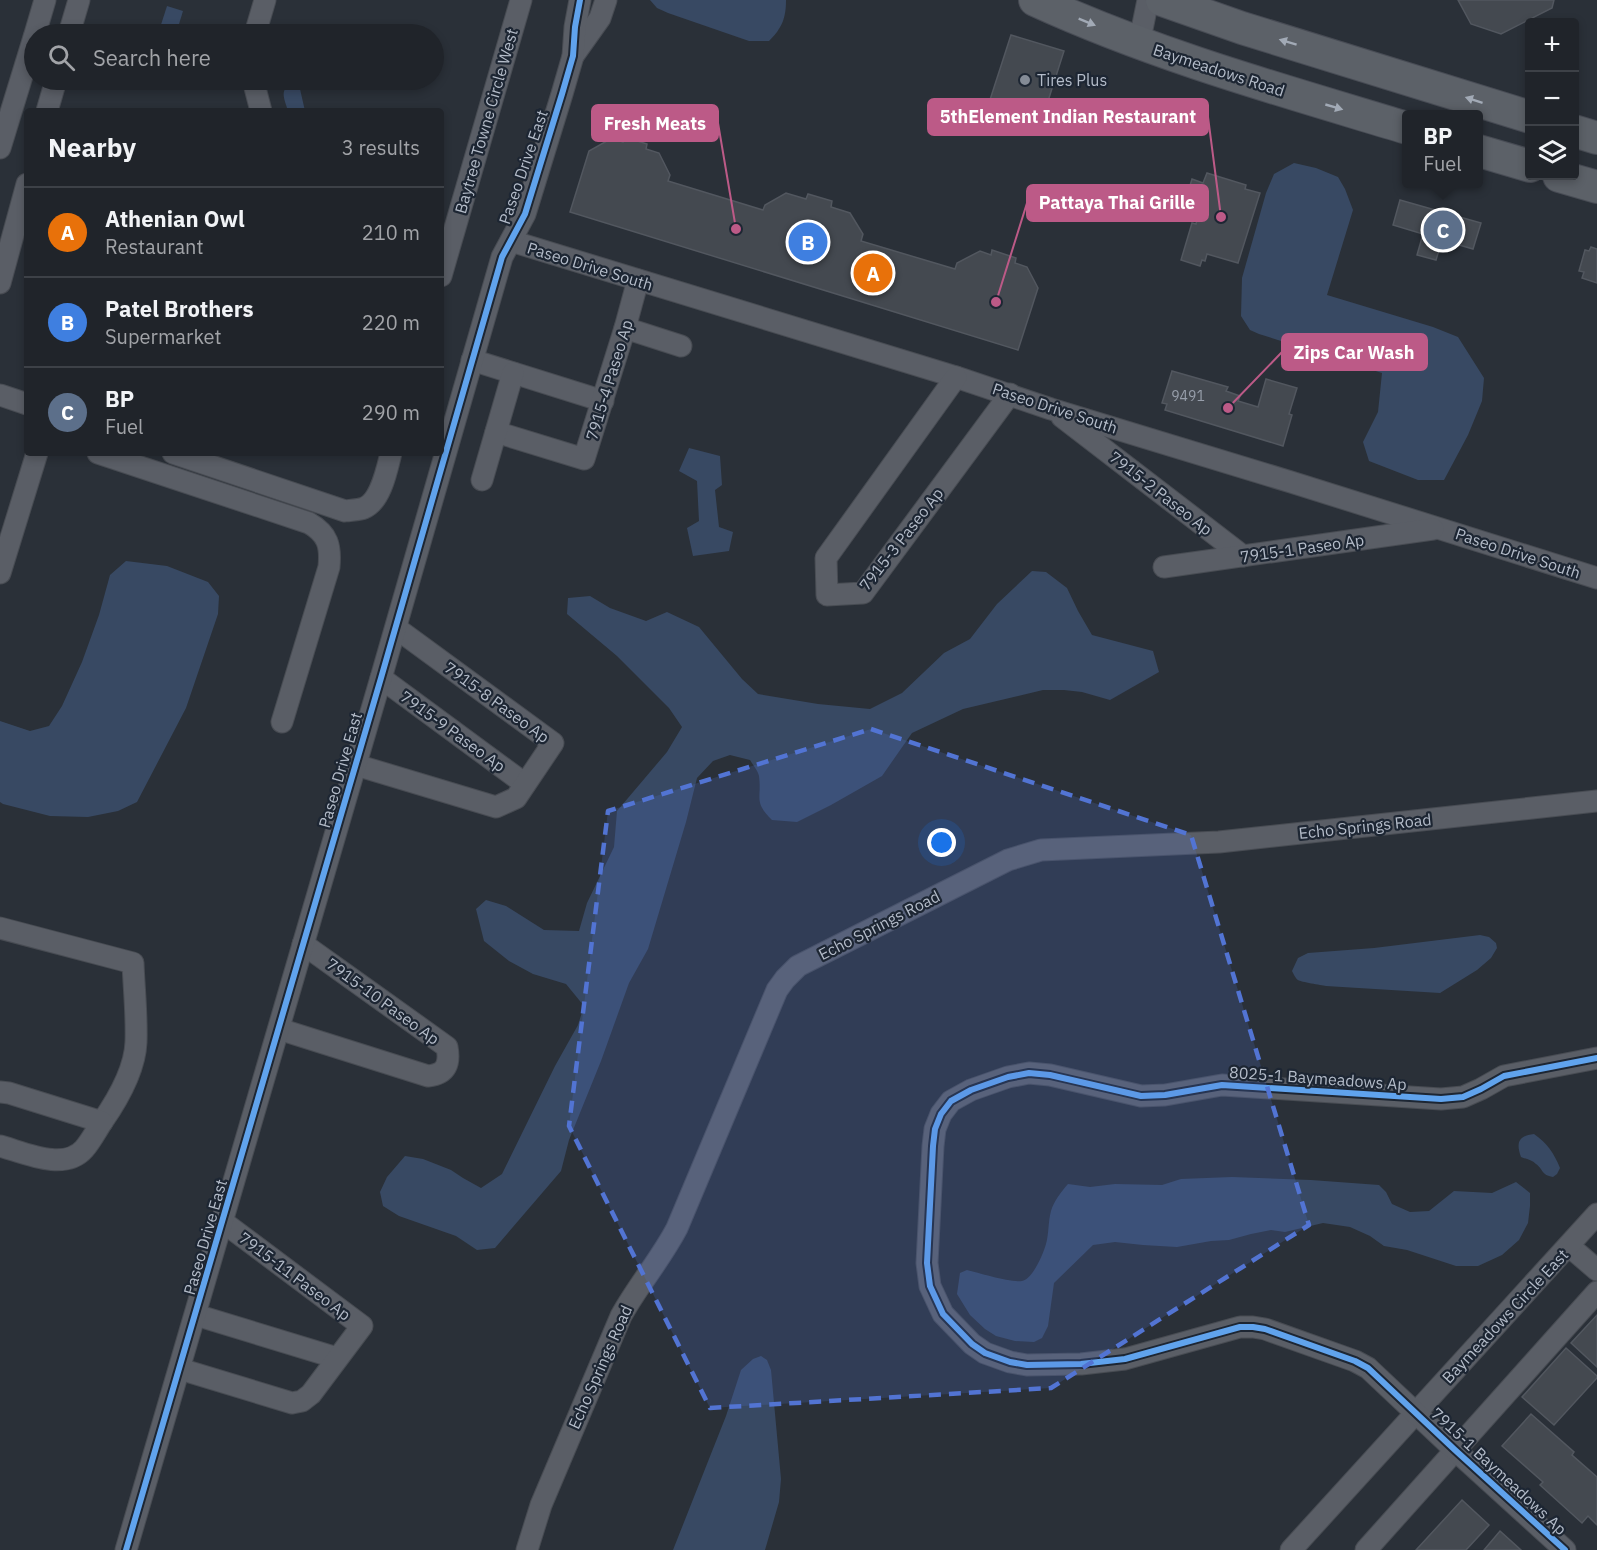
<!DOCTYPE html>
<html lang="en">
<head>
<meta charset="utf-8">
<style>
  :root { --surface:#20242a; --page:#282c32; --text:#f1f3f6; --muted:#a2a4a8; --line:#3d4147; --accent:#848b96 }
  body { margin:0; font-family:"IBM Plex Sans",sans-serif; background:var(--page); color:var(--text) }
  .controls { position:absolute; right:18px; top:18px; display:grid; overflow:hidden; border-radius:6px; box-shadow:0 3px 9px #0003 }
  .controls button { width:54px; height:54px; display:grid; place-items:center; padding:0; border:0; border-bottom:2px solid var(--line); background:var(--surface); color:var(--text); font:30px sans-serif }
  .you { position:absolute; left:942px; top:843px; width:21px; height:21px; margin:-15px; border:4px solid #fff; border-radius:50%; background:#1a73e8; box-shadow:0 0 0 9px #1a73e833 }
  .badge { display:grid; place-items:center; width:39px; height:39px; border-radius:50%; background:var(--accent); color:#fff; font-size:20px; font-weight:700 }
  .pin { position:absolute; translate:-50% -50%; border:3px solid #fff; box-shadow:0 2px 6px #0006 }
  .popup { position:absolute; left:1402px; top:110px; width:81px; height:78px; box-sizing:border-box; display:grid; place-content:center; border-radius:6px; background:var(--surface); filter:drop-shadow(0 2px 4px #0005); font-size:20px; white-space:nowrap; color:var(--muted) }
  .popup b { font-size:22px; color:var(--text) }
  .popup::after { content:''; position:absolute; left:50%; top:100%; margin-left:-12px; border:12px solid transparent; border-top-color:var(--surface) }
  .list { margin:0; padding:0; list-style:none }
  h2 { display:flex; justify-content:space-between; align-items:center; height:78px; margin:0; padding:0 24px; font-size:26px }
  h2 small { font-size:20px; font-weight:400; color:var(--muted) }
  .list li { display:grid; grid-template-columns:39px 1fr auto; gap:18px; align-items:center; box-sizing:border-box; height:90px; padding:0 24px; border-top:2px solid var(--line) }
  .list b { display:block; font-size:22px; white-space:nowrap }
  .list p { margin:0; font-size:20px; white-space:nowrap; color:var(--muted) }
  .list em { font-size:20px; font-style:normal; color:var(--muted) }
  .icon { flex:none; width:33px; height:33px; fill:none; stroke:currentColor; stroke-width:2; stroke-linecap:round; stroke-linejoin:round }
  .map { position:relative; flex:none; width:1597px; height:1550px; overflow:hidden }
  .search { position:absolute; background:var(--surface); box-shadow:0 3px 9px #0003; left:24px; top:24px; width:420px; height:66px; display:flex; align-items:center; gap:15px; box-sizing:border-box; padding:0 21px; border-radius:33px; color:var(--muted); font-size:22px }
  .panel { position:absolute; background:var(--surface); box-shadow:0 3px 9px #0003; left:24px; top:108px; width:420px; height:348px; border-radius:6px }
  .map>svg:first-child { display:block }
</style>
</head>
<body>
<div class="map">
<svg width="1597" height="1550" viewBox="0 0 1597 1550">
  <rect width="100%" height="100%" fill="#2a3038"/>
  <g fill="#384963">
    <path d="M650 0H786C786 18 782 28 769 41H749L668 13 657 8Z"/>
    <polygon points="167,6 183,11 176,34 158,34"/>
    <path d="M293 84 300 89 305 111H288C285 100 278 88 293 84Z"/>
    <polygon points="1294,163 1316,168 1338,177 1345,189 1353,210 1327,295 1433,327 1458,337 1484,378 1482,401 1468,435 1444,480 1418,480 1369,461 1363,442 1378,412 1382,373 1259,334 1250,330 1241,316 1242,278 1266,193 1274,174"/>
    <polygon points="689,448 720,456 722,485 715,490 719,527 733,532 729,551 693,556 687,528 699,521 697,481 679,471"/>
    <polygon points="126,561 167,566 208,582 219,596 218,614 186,708 137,802 118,811 88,817 50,816 3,804 0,802 0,721 30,731 49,726 62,706 82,662 99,615 110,575"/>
    <path d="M1032 571 1046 572 1067 588 1078 611 1092 635 1153 651 1159 672 1110 700 1082 692 1064 690H1043L963 709 912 733 882 776 831 805 797 822 772 820C753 801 762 799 759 776 758 771 753 765 750 760L730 755 713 761 697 778 686 822 648 949 629 983 601 1061 569 1140 561 1171 495 1248 477 1250 456 1236 399 1216 383 1206 380 1192 387 1177 405 1156 423 1159 451 1170 463 1178 481 1188 502 1174 555 1066 578 1025 584 1006 566 984 533 974 509 961 484 941 476 909 486 900 506 906 544 930 579 931 587 903 614 847 617 811 667 752 682 727 669 708 617 656 567 614 568 598 590 596 610 608 646 621 667 612 699 627 742 679 758 694 818 704 870 709 902 693 944 653 970 639 997 604Z"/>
    <path d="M1480 935 1489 937 1496 943 1497 948 1491 958 1477 970 1440 993 1326 986C1321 985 1301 982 1298 980 1296 979 1293 973 1292 971L1298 958 1308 953 1374 948Z"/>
    <path d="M1534 1134C1547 1143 1554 1153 1560 1168L1557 1174 1553 1177C1541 1175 1544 1170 1536 1164 1532 1160 1526 1159 1521 1157 1516 1143 1518 1136 1534 1134Z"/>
    <path d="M1232 1177 1311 1180 1379 1185 1386 1192 1392 1204 1410 1212 1429 1211 1454 1191 1492 1193 1516 1182 1530 1193V1206L1528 1223 1519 1240 1502 1255 1478 1266H1456L1407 1250 1384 1246 1370 1236 1350 1227 1323 1223 1285 1232 1271 1230 1251 1234 1229 1240 1211 1241 1177 1247 1143 1245 1115 1242 1093 1245 1054 1283 1048 1326 1042 1338 1034 1342 1015 1341 996 1336 985 1329 970 1315 957 1294 960 1273 967 1270C979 1273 1012 1283 1022 1281 1033 1279 1043 1254 1046 1244 1049 1233 1048 1222 1051 1211 1054 1201 1061 1192 1068 1184L1090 1187 1115 1184 1162 1185 1181 1179Z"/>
    <polygon points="761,1356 767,1360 771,1370 781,1479 779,1502 765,1550 673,1550 726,1416 741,1370 753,1359"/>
  </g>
  <g fill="#444950" stroke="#52575f" stroke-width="1.5">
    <polygon points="1458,0 1554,0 1552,8 1501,34 1471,24"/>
    <polygon points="1011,35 1064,51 1040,126 987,109"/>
    <polygon points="625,137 647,144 646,149 659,153 670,175 668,181 763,210 765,205 786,193 806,199 808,194 832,201 831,207 850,213 863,234 861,241 955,269 957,263 980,251 991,255 992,250 1016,258 1015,263 1027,267 1038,288 1018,350 570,212 589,151 612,138 623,142"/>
    <polygon points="1207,173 1246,185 1245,189 1260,193 1238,263 1207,254 1205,261 1202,260 1200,266 1181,260 1192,223 1196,224 1197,219 1181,215 1192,179 1203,183"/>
    <polygon points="1400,200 1481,223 1473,249 1442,240 1436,260 1417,255 1423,234 1393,225"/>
    <polygon points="1591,247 1597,249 1597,283 1582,278 1584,272 1579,271 1585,250 1589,251"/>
    <polygon points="1172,371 1228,387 1226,391 1240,396 1238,401 1258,407 1266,379 1297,388 1289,414 1292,415 1283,446 1165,410 1167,404 1162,403"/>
    <polygon points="1597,1315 1597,1367 1571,1343"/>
    <polygon points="1566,1348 1597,1376 1597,1378 1554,1425 1522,1397"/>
    <polygon points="1531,1414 1574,1452 1572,1455 1597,1477 1597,1525 1588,1516 1582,1523 1540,1485 1543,1482 1502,1446"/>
    <polygon points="1462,1500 1489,1525 1466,1550 1416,1550"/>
    <polygon points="1500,1531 1521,1550 1484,1550"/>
  </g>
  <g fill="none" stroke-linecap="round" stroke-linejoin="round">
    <g stroke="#484c53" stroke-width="23">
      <g id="minor">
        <polyline points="35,34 45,0"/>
        <polyline points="69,34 79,0"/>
        <polyline points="255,34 265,0"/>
        <polyline points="1139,44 1148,0"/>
        <polyline points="573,56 600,18 606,0"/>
        <polyline points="253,80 261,111"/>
        <polyline points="47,111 56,80"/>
        <polyline points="0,148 34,37"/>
        <polyline points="511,241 956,377 1051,409 1291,482 1597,578"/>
        <polyline points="441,276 521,0"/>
        <polyline points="0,283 27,184"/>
        <polyline points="625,328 681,346"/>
        <polyline points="472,360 603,401"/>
        <polyline points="956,377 826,558 827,595 863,593 1010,394"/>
        <polyline points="0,395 27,404"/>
        <polyline points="1062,417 1243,556"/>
        <polyline points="496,432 584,459 625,328 638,280"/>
        <path d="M98 453 309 523C328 534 331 546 329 567L282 722"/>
        <path d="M173 453 345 511C351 510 359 510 364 508 381 501 387 469 391 453"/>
        <polyline points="482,480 513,373"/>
        <polyline points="1164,567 1433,529"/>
        <polyline points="0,573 37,453"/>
        <polyline points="381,678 525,784"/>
        <polyline points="356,765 496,807 516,798 553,743 396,628"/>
        <path d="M0 928 133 963C134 989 137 1016 136 1042 135 1070 118 1099 102 1122"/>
        <path d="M279 1029 428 1076C447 1074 450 1063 447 1047L303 944"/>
        <path d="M0 1092 9 1093 102 1122C96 1131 91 1141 84 1149 64 1172 23 1152 0 1146"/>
        <polyline points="1569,1246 1597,1270"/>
        <polyline points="196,1315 337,1358"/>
        <polyline points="180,1369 292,1403 302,1401 311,1394 362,1326 223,1222"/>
        <polyline points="126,1550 381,678 502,257 525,214 562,94 573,56 575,27 580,0"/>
        <path d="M527 1550 541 1505 621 1316C638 1285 661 1259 677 1228L777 990 785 979 798 966 1008 860 1041 850 1219 842 1597 801"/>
        <polyline points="1291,1550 1597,1214"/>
        <polyline points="1366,1550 1597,1292"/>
        <polyline points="1565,1550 1455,1450 1368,1368 1355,1361 1265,1329 1253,1327 1240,1327 1125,1359 1081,1364 1027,1365 1010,1362 985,1353 972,1344 943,1314 930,1286 927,1263 933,1146 935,1129 941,1114 951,1101 971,1090 1008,1077 1029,1073 1050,1075 1141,1096 1165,1095 1222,1085 1441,1099 1463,1097 1481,1089 1504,1076 1597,1058"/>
      </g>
    </g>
    <g stroke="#484c55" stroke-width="34">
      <g id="primary">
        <path d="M1035 0C1155 55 1281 90 1407 128"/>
        <polyline points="1162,0 1242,28 1530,117"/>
        <polyline points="1574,131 1597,138"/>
        <polyline points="1479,151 1530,166"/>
        <polyline points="1559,176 1597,187"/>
      </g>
    </g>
    <use href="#minor" stroke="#5a5e66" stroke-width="21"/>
    <use href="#primary" stroke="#5c6168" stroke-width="32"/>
    <g stroke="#1d2633" stroke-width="10">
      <g id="cycleway">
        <polyline points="126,1550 381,678 502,257 525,214 562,94 573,56 575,27 580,0"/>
        <polyline points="1565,1550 1455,1450 1368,1368 1355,1361 1265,1329 1253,1327 1240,1327 1125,1359 1081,1364 1027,1365 1010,1362 985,1353 972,1344 943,1314 930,1286 927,1263 933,1146 935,1129 941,1114 951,1101 971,1090 1008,1077 1029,1073 1050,1075 1141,1096 1165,1095 1222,1085 1441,1099 1463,1097 1481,1089 1504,1076 1597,1058"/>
      </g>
    </g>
    <use href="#cycleway" stroke="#60a3ed" stroke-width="6"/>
  </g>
  <defs><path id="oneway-solid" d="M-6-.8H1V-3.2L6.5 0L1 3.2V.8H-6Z" transform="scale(1.5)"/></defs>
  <g fill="#a2aab6">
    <use href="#oneway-solid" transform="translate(1087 22) rotate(22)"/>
    <use href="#oneway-solid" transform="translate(1288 42) rotate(-163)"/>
    <use href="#oneway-solid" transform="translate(1474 100) rotate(-162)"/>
    <use href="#oneway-solid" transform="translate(1334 107) rotate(16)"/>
  </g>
  <path fill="#5274d3" fill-opacity="0.2" stroke="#5274d3" stroke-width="4.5" stroke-dasharray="12 8" stroke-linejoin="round" d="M871 729 1191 835 1309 1225 1051 1388 710 1408 569 1126 608 811Z"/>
  <circle fill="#848b96" stroke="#1d2633" stroke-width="2" cx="1025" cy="80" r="6"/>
  <g text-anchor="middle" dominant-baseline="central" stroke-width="4.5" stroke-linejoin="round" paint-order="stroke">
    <g font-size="14" fill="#989fab">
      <text x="1188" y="396">9491</text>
    </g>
    <g font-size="16" fill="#b4bcc9" stroke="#1d2633">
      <text transform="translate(1219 70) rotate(18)">Baymeadows Road</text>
      <text transform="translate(486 121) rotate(-74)">Baytree Towne Circle West</text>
      <text transform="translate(523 167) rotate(-71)">Paseo Drive East</text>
      <text transform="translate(590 266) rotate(17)">Paseo Drive South</text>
      <text transform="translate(609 380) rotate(-73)">7915-4 Paseo Ap</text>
      <text transform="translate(1055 408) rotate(18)">Paseo Drive South</text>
      <text transform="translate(1161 493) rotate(38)">7915-2 Paseo Ap</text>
      <text transform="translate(901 539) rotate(-52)">7915-3 Paseo Ap</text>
      <text transform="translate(1302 548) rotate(-8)">7915-1 Paseo Ap</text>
      <text transform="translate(1518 553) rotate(18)">Paseo Drive South</text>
      <text transform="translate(497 702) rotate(36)">7915-8 Paseo Ap</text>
      <text transform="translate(453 731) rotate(36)">7915-9 Paseo Ap</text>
      <text transform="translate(340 770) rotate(-74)">Paseo Drive East</text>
      <text transform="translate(1365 826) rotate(-6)">Echo Springs Road</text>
      <text transform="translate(879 925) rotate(-27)">Echo Springs Road</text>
      <text transform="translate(383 1001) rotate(36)">7915-10 Paseo Ap</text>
      <text transform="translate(1318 1078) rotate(4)">8025-1 Baymeadows Ap</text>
      <text transform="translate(205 1237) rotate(-74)">Paseo Drive East</text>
      <text transform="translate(295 1276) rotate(37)">7915-11 Paseo Ap</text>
      <text transform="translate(1505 1316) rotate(-47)">Baymeadows Circle East</text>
      <text transform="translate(600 1367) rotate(-66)">Echo Springs Road</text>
      <text transform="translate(1499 1471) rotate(43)">7915-1 Baymeadows Ap</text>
    </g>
    <g font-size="16" fill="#b4bcc9" stroke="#1d2633" text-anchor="start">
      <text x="1037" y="80">Tires Plus</text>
    </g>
  </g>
  <path fill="none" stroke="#bc5a87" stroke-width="2" d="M1221 217L1208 117M736 229L718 123M996 302L1027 203M1228 408L1282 352"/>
  <g fill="#bc5a87" stroke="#1d2633" stroke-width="2">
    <circle cx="1221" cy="217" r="6"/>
    <circle cx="736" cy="229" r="6"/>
    <circle cx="996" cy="302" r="6"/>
    <circle cx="1228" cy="408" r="6"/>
  </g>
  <g fill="#bc5a87" stroke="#bc5a87" stroke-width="2">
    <rect x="928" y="99" width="280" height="36" rx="6"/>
    <rect x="592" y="105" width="126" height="36" rx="6"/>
    <rect x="1027" y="185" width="181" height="36" rx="6"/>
    <rect x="1282" y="334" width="145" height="36" rx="6"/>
  </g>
  <g font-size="18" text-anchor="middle" font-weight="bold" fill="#fff">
    <text x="1068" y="123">5thElement Indian Restaurant</text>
    <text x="655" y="130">Fresh Meats</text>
    <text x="1117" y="209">Pattaya Thai Grille</text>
    <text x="1354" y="359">Zips Car Wash</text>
  </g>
</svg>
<div class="controls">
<button>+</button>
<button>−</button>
<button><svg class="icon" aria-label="layers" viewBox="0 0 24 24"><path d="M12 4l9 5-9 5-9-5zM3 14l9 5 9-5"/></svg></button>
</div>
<div class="you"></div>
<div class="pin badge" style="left:873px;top:273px;background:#e8710a">A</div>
<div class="pin badge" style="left:808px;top:242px;background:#3f7fe0">B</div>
<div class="pin badge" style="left:1443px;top:230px;background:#5c6f8a">C</div>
<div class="popup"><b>BP</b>Fuel</div>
<div class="search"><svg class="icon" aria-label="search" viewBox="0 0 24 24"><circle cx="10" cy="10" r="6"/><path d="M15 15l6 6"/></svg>Search here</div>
<section class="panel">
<h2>Nearby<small>3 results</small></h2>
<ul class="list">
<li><span class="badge" style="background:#e8710a">A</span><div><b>Athenian Owl</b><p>Restaurant</p></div><em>210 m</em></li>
<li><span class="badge" style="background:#3f7fe0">B</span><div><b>Patel Brothers</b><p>Supermarket</p></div><em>220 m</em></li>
<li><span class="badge" style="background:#5c6f8a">C</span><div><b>BP</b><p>Fuel</p></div><em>290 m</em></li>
</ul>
</section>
</div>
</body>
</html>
